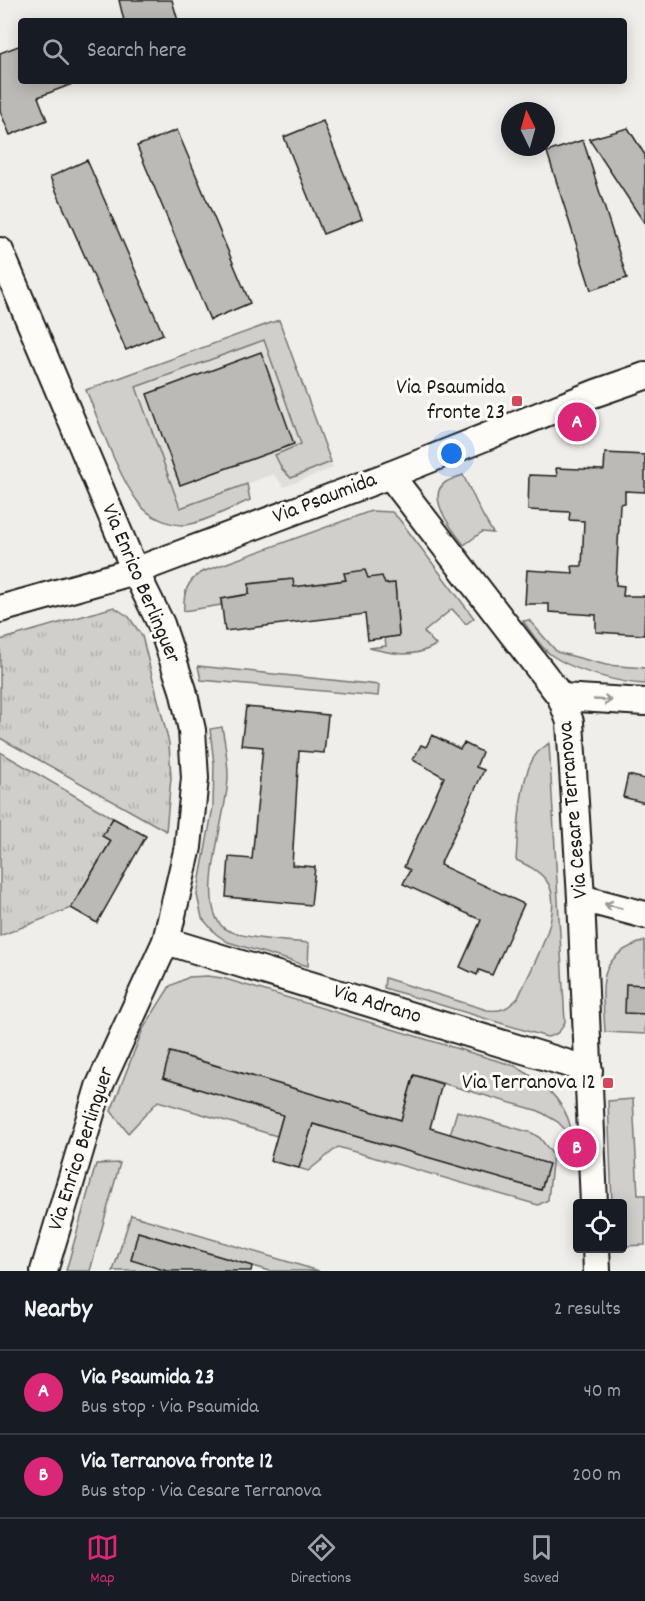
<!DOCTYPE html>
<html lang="en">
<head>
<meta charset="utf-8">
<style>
  :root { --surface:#171b24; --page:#242831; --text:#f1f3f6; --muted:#9ea1a6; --line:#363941; --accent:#db2777 }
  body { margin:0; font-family:Dekko,sans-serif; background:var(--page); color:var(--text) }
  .controls { position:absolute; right:18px; bottom:18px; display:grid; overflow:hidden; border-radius:6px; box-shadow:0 3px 15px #0003 }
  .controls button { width:54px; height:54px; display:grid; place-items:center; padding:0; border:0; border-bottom:2px solid var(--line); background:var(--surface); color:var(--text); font:30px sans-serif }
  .compass { position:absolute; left:501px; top:102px; width:54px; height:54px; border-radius:50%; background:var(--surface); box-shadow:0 3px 15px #0003; rotate:355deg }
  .you { position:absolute; left:452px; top:454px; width:21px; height:21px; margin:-15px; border:4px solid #fff; border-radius:50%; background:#1a73e8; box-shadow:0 0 0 9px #1a73e833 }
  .badge { display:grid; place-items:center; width:39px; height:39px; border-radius:50%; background:var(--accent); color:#fff; font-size:20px; font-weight:700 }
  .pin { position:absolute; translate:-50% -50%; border:3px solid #fff; box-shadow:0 2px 6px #0006 }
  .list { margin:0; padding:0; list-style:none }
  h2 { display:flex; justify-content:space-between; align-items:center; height:78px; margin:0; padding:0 24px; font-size:26px }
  h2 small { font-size:20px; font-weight:400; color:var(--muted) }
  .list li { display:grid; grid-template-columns:39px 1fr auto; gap:18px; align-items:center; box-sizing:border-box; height:84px; padding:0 24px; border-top:2px solid var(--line) }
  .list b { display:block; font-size:22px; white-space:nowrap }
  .list p { margin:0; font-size:20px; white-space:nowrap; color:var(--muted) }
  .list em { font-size:20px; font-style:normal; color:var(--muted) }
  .icon { flex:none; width:33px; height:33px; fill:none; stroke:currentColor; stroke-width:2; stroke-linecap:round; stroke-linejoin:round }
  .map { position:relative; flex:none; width:645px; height:1271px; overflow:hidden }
  .search { position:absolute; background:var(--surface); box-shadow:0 3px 15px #0003; left:18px; right:18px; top:18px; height:66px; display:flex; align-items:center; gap:15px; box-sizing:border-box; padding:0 21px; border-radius:6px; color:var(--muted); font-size:22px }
  .sheet { height:246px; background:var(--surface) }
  nav { display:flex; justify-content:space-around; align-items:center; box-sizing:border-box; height:84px; border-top:2px solid var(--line); background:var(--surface); font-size:16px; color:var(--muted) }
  nav a { display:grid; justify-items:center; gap:3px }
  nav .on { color:var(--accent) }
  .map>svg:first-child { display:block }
</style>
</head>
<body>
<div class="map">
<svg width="645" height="1271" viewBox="0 0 645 1271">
  <defs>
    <pattern id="grass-tufts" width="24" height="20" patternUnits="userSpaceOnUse" patternTransform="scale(1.5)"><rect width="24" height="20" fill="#d0cfcc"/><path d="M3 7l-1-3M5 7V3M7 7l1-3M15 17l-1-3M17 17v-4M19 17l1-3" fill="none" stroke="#b2b1af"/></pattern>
  </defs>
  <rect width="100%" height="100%" fill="#f0eeea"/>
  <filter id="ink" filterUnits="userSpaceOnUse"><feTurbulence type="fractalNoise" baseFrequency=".0167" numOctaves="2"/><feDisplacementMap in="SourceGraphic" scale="12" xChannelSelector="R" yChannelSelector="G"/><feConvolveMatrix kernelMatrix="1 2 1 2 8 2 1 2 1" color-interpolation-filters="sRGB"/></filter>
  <g filter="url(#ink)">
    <polygon fill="#e0deda" points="279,320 333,468 284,487 273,474 247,484 250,500 190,524 173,524 157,518 139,504 126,483 86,390"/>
    <g fill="url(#grass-tufts)" stroke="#767674" stroke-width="1.5">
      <polygon points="114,607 129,617 142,636 169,743 171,778 166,831 0,738 0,640"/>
      <polygon points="0,752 113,818 103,836 111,841 71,908 0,936"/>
    </g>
    <g fill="#d0cfcc" stroke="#767674" stroke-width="1.5">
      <path d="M279 320 331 462 291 478 282 469 275 455 301 444 264 340 136 387 180 508 247 484 250 500C231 508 211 519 191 524 173 528 148 517 138 502 117 474 100 423 86 390Z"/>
      <path d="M463 475 483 516 493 533 482 532 464 545C454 532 424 496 446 482 451 479 458 477 463 475Z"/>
      <path d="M371 511 392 512 399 519 474 618 466 624 452 609 424 632 436 645C412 659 394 654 369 648L386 646 385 638 399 635 395 583C379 585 361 577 344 573L346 580 294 587 292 579 249 584V594L221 599V605L184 611C183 593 187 581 202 572Z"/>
      <path d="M529 620 557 652 606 665 645 668V684C619 683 571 670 550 654 539 646 531 632 523 621Z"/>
      <polygon points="198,666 379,685 378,696 201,680"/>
      <path d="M222 727C225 743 228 760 228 777 228 813 194 904 224 928 239 939 289 941 309 943L308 966 228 942 216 934 202 918 197 895 213 807 214 764 210 729Z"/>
      <path d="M549 743 565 1022C561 1031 557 1035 547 1037L384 988 385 978 487 1010C502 1012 508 1008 518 998 530 970 568 909 546 880 538 870 527 865 516 860 518 833 519 772 538 752 541 749 546 746 549 743Z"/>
      <path d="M645 941V1034L605 1032C603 989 593 956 645 941Z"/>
      <path d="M207 976 222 978 515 1066C542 1081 570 1104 572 1137L558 1122 539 1111 414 1075 401 1120 171 1052 163 1078 283 1115 277 1136 158 1101 128 1133 111 1111 143 1029 170 986 189 977Z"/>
      <polygon points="633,1099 638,1195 645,1195 645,1245 623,1246 622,1204 612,1203 608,1101"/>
      <polygon points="457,1111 532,1133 540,1138 553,1155 548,1200 538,1205 338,1147 308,1171 299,1168 313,1124 541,1190 548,1164 450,1135"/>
      <polygon points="120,1163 90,1271 66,1271 96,1164"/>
      <polygon points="131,1215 319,1271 269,1271 139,1232 167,1271 113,1271"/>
    </g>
    <g fill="#bbbab6" stroke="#1c1c1c" stroke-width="1.5">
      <polygon points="119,0 172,0 178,21 124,21"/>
      <polygon points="21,45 21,81 75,81 75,83 38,97 47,120 10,135 0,111 0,53"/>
      <polygon points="323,121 362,219 323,234 284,137"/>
      <polygon points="628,128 645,155 645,224 589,139"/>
      <polygon points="177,130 250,303 210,320 137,146"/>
      <polygon points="583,140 627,278 591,290 547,152"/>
      <polygon points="87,160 163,334 126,350 50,177"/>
      <polygon points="261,352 294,444 180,485 147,394"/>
      <polygon points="605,453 645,455 645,492 625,491 625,503 620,504 616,585 624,586 623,596 645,596 644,635 596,632 596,615 549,612 549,604 525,604 527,570 573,573 572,566 582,566 584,521 569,520 570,512 528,510 529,475 557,476 556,468 604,470"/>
      <polygon points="365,570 368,578 382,576 385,584 395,583 399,636 368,640 365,614 225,631 221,599 249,594 249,584 293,579 294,587 346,580 344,573"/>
      <polygon points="246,707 328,715 324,753 299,751 292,865 315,867 311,905 226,897 229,857 252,859 263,747 241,745"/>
      <polygon points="432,735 460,749 464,743 482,752 476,767 484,770 440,865 524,904 492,975 479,970 477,975 460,967 481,920 403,884 410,870 404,867 444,777 413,760 421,745 426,747"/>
      <polygon points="628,775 645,779 645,803 623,797"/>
      <polygon points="113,818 146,836 97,923 71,908 111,841 102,836"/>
      <polygon points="626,984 645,985 645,1014 625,1013"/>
      <polygon points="170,1052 401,1120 414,1075 442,1084 430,1128 549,1164 541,1190 313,1124 299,1168 270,1161 283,1115 163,1078"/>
      <polygon points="138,1232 252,1266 251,1271 167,1271 131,1260"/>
    </g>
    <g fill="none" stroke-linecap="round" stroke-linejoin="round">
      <g stroke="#1c1c1c" stroke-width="30">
        <g id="street">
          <polyline points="0,251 135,571 161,624 183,690 192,730 195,778 188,847 166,941 99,1087 44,1271"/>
          <polyline points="390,475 561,697 570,722 581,898 594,1204"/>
          <polyline points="0,609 135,571 390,475 596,393 645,376"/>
          <polyline points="561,697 645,702"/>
          <polyline points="581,898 645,915"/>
          <polyline points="166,941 589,1070"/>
          <polyline points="596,1248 597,1271"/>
        </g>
      </g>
      <use href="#street" stroke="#fdfcf7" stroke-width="26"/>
    </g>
    <defs><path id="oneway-shaft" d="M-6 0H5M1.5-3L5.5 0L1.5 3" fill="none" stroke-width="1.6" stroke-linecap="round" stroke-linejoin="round" transform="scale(1.5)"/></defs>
    <g stroke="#989794">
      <use href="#oneway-shaft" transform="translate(603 700) rotate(3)"/>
      <use href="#oneway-shaft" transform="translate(613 906) rotate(-165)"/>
    </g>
  </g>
  <g fill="#d1495b" stroke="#fdfcf7" stroke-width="2">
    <rect x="511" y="395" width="12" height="12" rx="3"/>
    <rect x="602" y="1077" width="12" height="12" rx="3"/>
  </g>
  <g text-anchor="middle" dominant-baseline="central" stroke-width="6" stroke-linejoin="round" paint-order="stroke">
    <g font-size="22" fill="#1c1c1c" stroke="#fdfcf7" text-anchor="end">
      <text x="505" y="388">Via Psaumida<tspan x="505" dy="25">fronte 23</tspan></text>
      <text x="596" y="1083">Via Terranova 12</text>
    </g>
    <g font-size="22" fill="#1c1c1c" stroke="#fdfcf7">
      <text transform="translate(325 499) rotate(-21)">Via Psaumida</text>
      <text transform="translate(140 584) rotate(67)">Via Enrico Berlinguer</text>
      <text transform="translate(574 810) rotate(-95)">Via Cesare Terranova</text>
      <text transform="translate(377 1005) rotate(17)">Via Adrano</text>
      <text transform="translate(82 1149) rotate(-72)">Via Enrico Berlinguer</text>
    </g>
  </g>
</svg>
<div class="controls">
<button><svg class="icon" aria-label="locate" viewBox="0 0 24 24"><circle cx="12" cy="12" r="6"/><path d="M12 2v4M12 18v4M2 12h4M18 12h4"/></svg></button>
</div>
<svg class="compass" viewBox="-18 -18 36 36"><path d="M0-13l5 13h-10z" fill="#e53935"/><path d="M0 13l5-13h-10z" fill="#9ea1a6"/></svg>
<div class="you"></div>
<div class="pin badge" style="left:577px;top:422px">A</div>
<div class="pin badge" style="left:577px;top:1148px">B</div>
<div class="search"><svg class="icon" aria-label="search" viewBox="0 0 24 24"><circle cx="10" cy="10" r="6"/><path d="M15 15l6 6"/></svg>Search here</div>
</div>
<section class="sheet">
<h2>Nearby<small>2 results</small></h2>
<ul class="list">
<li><span class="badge">A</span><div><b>Via Psaumida 23</b><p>Bus stop · Via Psaumida</p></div><em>40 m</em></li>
<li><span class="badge">B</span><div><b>Via Terranova fronte 12</b><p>Bus stop · Via Cesare Terranova</p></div><em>200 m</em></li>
</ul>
</section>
<nav>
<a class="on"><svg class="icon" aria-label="map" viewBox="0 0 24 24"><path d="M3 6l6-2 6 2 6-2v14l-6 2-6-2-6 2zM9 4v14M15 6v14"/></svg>Map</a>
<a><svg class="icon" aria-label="directions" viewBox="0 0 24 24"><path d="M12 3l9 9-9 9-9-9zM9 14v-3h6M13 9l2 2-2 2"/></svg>Directions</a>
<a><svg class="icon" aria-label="saved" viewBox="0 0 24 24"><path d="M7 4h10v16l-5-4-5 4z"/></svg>Saved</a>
</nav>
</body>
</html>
